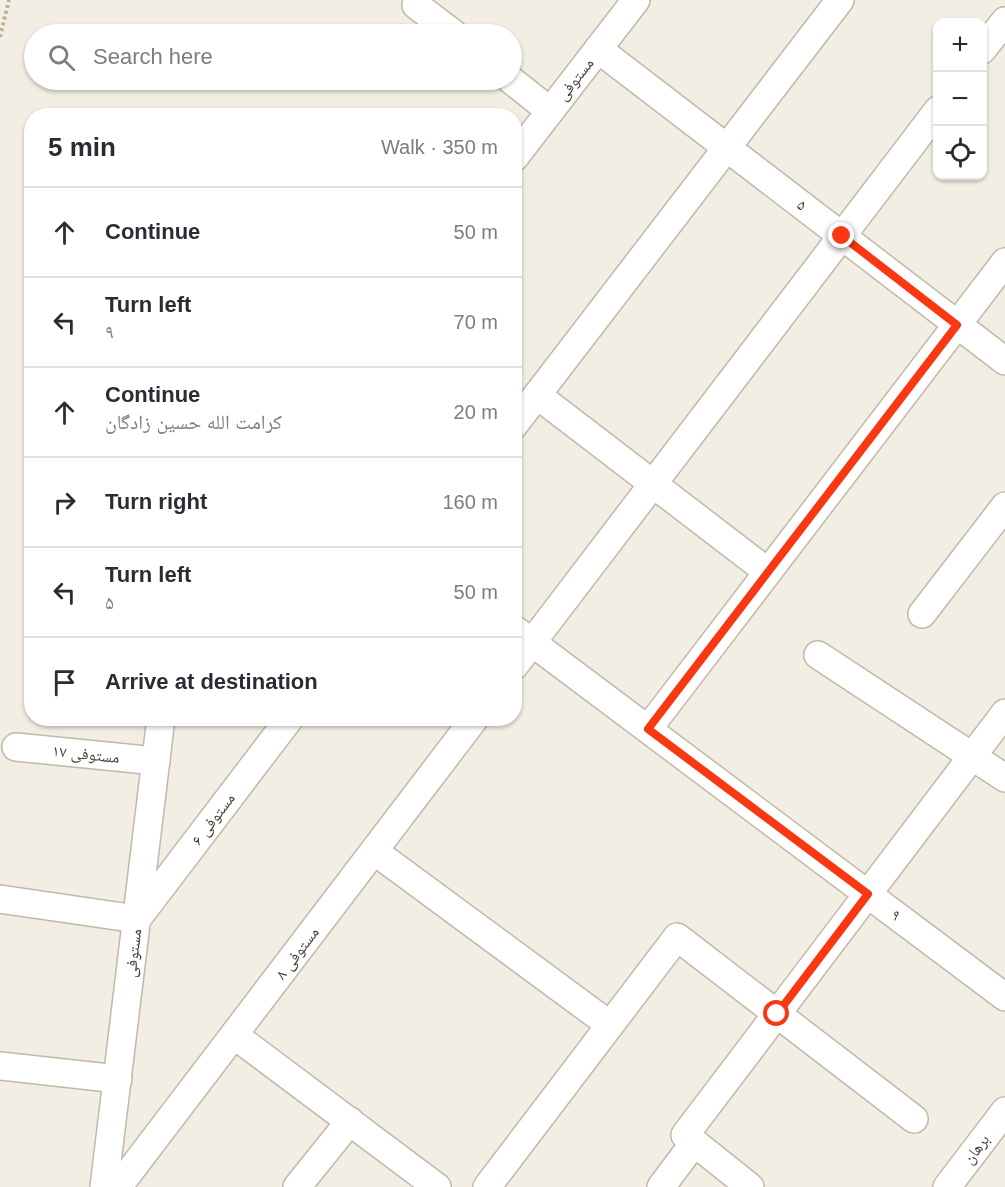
<!DOCTYPE html>
<html lang="en">
<head>
<meta charset="utf-8">
<style>
  :root { --surface:#fff; --page:#f2f2f3; --text:#2b2b33; --muted:#7c7c81; --line:#e1e1e2 }
  body { margin:0; font-family:Arial,"Noto Naskh Arabic",sans-serif; background:var(--page); color:var(--text) }
  .controls { position:absolute; right:18px; top:18px; display:grid; overflow:hidden; border-radius:12px; box-shadow:0 2px 4px #0004 }
  .controls button { width:54px; height:54px; display:grid; place-items:center; padding:0; border:0; border-bottom:2px solid var(--line); background:var(--surface); color:var(--text); font:30px sans-serif }
  .stop { position:absolute; width:18px; height:18px; margin:-14px; border:4px solid #fa3713; border-radius:50%; background:#fff }
  .stop.end { background:#fa3713; border-color:#fff; box-shadow:0 2px 6px #0008 }
  .list { margin:0; padding:0; list-style:none }
  h2 { display:flex; justify-content:space-between; align-items:center; height:78px; margin:0; padding:0 24px; font-size:26px }
  h2 small { font-size:20px; font-weight:400; color:var(--muted) }
  .list li { display:grid; grid-template-columns:39px 1fr auto; gap:18px; align-items:center; box-sizing:border-box; height:90px; padding:0 24px; border-top:2px solid var(--line) }
  .list b { display:block; font-size:22px; white-space:nowrap }
  .list p { margin:0; font-size:20px; white-space:nowrap; color:var(--muted) }
  .list em { font-size:20px; font-style:normal; color:var(--muted) }
  .icon { flex:none; width:33px; height:33px; fill:none; stroke:currentColor; stroke-width:2; stroke-linecap:round; stroke-linejoin:round }
  .map { position:relative; flex:none; width:1005px; height:1187px; overflow:hidden }
  .search { position:absolute; background:var(--surface); box-shadow:0 2px 4px #0004; left:24px; top:24px; width:498px; height:66px; display:flex; align-items:center; gap:15px; box-sizing:border-box; padding:0 21px; border-radius:33px; color:var(--muted); font-size:22px }
  .panel { position:absolute; background:var(--surface); box-shadow:0 2px 4px #0004; left:24px; top:108px; width:498px; height:618px; border-radius:24px }
  .map>svg:first-child { display:block }
</style>
</head>
<body>
<div class="map">
<svg width="1005" height="1187" viewBox="0 0 1005 1187">
  <rect width="100%" height="100%" fill="#f2eee4"/>
  <g fill="none" stroke-linecap="round" stroke-linejoin="round">
    <g stroke="#c0b8a9" stroke-width="30">
      <g id="minor">
        <polyline points="416,5 454,34"/>
        <polyline points="598,49 1005,361"/>
        <polyline points="982,50 1005,21"/>
        <polyline points="511,80 550,111"/>
        <polyline points="514,158 636,0"/>
        <polyline points="537,395 768,572"/>
        <polyline points="514,425 840,0"/>
        <polyline points="922,614 1005,506"/>
        <polyline points="514,629 1005,997"/>
        <polyline points="540,632 938,110"/>
        <polyline points="818,655 1005,778"/>
        <polyline points="514,666 533,642"/>
        <polyline points="648,729 1005,262"/>
        <polyline points="16,747 156,761"/>
        <polyline points="374,851 610,1025"/>
        <polyline points="0,899 137,919 290,718"/>
        <polyline points="234,1035 437,1187"/>
        <polyline points="0,1066 118,1079"/>
        <polyline points="104,1187 161,718"/>
        <polyline points="118,1187 475,718"/>
        <polyline points="297,1187 350,1121"/>
        <polyline points="487,1187 677,937 914,1119"/>
        <polyline points="661,1187 694,1143"/>
        <polyline points="750,1187 685,1135 1005,713"/>
        <polyline points="947,1187 1005,1111"/>
      </g>
    </g>
    <polyline stroke="#bfb198" stroke-width="4" stroke-dasharray="3 3" stroke-linecap="butt" points="0,37 9,0"/>
    <use href="#minor" stroke="#fff" stroke-width="27"/>
  </g>
  <g fill="none" stroke-linecap="round" stroke-linejoin="round">
    <polyline stroke="#fa3713" stroke-width="8" points="777,1014 868,894 648,729 957,325 842,236"/>
  </g>
  <g text-anchor="middle" dominant-baseline="central" stroke-width="4.5" stroke-linejoin="round" paint-order="stroke">
    <g font-size="16" fill="#443e34" stroke="#fff">
      <text transform="translate(575 79) rotate(-52)">مستوفی</text>
      <text transform="translate(802 205) rotate(38)">۵</text>
      <text transform="translate(86 754) rotate(6)">مستوفی ۱۷</text>
      <text transform="translate(213 819) rotate(-53)">مستوفی ۶</text>
      <text transform="translate(896 915) rotate(37)">۹</text>
      <text transform="translate(133 953) rotate(-83)">مستوفی</text>
      <text transform="translate(297 953) rotate(-53)">مستوفی ۸</text>
      <text transform="translate(976 1149) rotate(-53)">برهان</text>
    </g>
  </g>
</svg>
<div class="controls">
<button>+</button>
<button>−</button>
<button><svg class="icon" aria-label="locate" viewBox="0 0 24 24"><circle cx="12" cy="12" r="6"/><path d="M12 2v4M12 18v4M2 12h4M18 12h4"/></svg></button>
</div>
<div class="stop" style="left:777px;top:1014px"></div>
<div class="stop end" style="left:842px;top:236px"></div>
<div class="search"><svg class="icon" aria-label="search" viewBox="0 0 24 24"><circle cx="10" cy="10" r="6"/><path d="M15 15l6 6"/></svg>Search here</div>
<section class="panel">
<h2>5 min<small>Walk · 350 m</small></h2>
<ul class="list">
<li><svg class="icon" aria-label="ahead" viewBox="0 0 24 24"><path d="M12 20V5M6 11l6-6 6 6"/></svg><div><b>Continue</b></div><em>50 m</em></li>
<li><svg class="icon" aria-label="left" viewBox="0 0 24 24"><path d="M17 20v-9H6M10 6l-5 5 5 5"/></svg><div><b>Turn left</b><p>۹</p></div><em>70 m</em></li>
<li><svg class="icon" aria-label="ahead" viewBox="0 0 24 24"><path d="M12 20V5M6 11l6-6 6 6"/></svg><div><b>Continue</b><p>کرامت الله حسین زادگان</p></div><em>20 m</em></li>
<li><svg class="icon" aria-label="right" viewBox="0 0 24 24"><path d="M7 20v-9h11M14 6l5 5-5 5"/></svg><div><b>Turn right</b></div><em>160 m</em></li>
<li><svg class="icon" aria-label="left" viewBox="0 0 24 24"><path d="M17 20v-9H6M10 6l-5 5 5 5"/></svg><div><b>Turn left</b><p>۵</p></div><em>50 m</em></li>
<li><svg class="icon" aria-label="arrive" viewBox="0 0 24 24"><path d="M6 21V4h12l-3 4 3 4H6"/></svg><div><b>Arrive at destination</b></div></li>
</ul>
</section>
</div>
</body>
</html>
